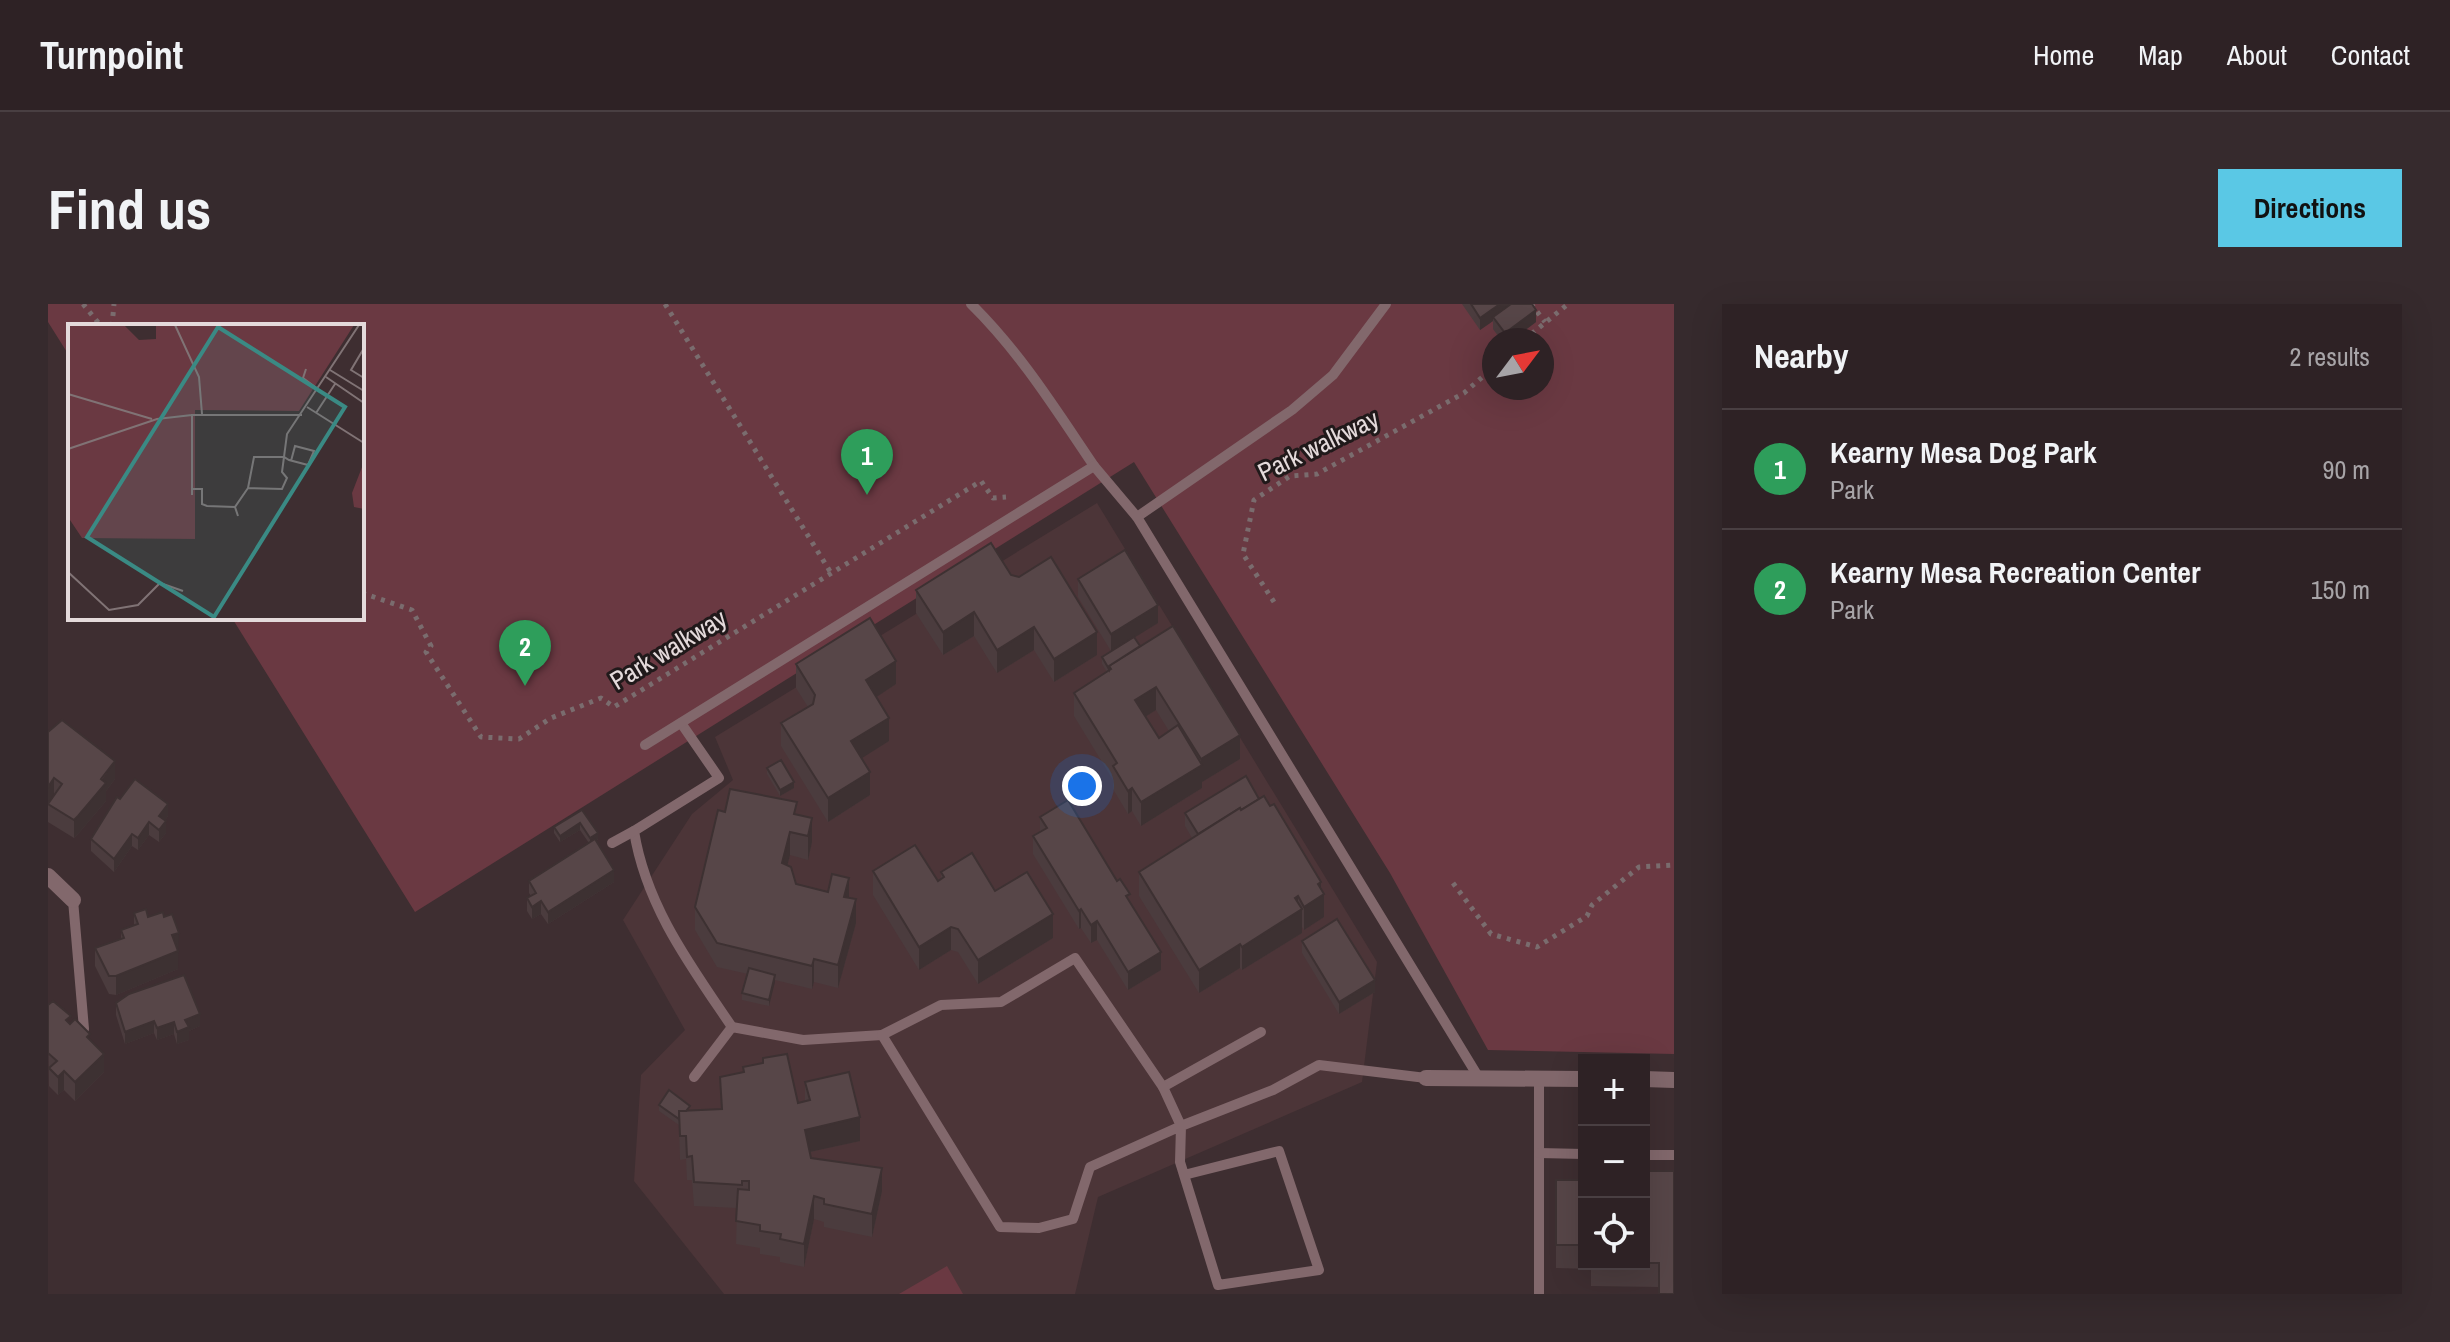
<!DOCTYPE html>
<html lang="en">
<head>
<meta charset="utf-8">
<style>
  :root { --surface:#2e2225; --page:#362a2d; --text:#f1f3f6; --muted:#a7a4a7; --line:#493f42; --accent:#5ac8e5 }
  body { margin:0; font-family:"Archivo Narrow",sans-serif; background:var(--page); color:var(--text) }
  .controls { position:absolute; right:24px; bottom:24px; display:grid; overflow:hidden; border-radius:0px; box-shadow:0 8px 32px #0002 }
  .controls button { width:72px; height:72px; display:grid; place-items:center; padding:0; border:0; border-bottom:2px solid var(--line); background:var(--surface); color:var(--text); font:40px sans-serif }
  .compass { position:absolute; left:1434px; top:24px; width:72px; height:72px; border-radius:50%; background:var(--surface); box-shadow:0 8px 32px #0002; rotate:58deg }
  .you { position:absolute; left:1034px; top:482px; width:28px; height:28px; margin:-20px; border:6px solid #fff; border-radius:50%; background:#1a73e8; box-shadow:0 0 0 12px #1a73e833 }
  .badge { display:grid; place-items:center; width:52px; height:52px; border-radius:50%; background:var(--accent); color:#fff; font-size:26px; font-weight:700 }
  .pin { position:absolute; translate:-50% -66px; filter:drop-shadow(0 2px 4px #0008) }
  .pin::after { content:''; position:absolute; top:42px; width:28px; height:24px; background:inherit; clip-path:polygon(0 0,100% 0,50% 100%) }
  .list { margin:0; padding:0; list-style:none }
  h2 { display:flex; justify-content:space-between; align-items:center; height:104px; margin:0; padding:0 32px; font-size:34px }
  h2 small { font-size:26px; font-weight:400; color:var(--muted) }
  .list li { display:grid; grid-template-columns:52px 1fr auto; gap:24px; align-items:center; box-sizing:border-box; height:120px; padding:0 32px; border-top:2px solid var(--line) }
  .list b { display:block; font-size:30px; white-space:nowrap }
  .list p { margin:0; font-size:26px; white-space:nowrap; color:var(--muted) }
  .list em { font-size:26px; font-style:normal; color:var(--muted) }
  .icon { flex:none; width:44px; height:44px; fill:none; stroke:currentColor; stroke-width:2; stroke-linecap:round; stroke-linejoin:round }
  .map { position:relative; flex:none; width:1626px; height:990px; overflow:hidden; border-radius:0px }
  header { display:flex; align-items:center; gap:48px; box-sizing:border-box; height:112px; padding:0 40px; background:var(--surface); border-bottom:2px solid var(--line) }
  header strong { font-size:38px }
  nav { display:flex; gap:44px; margin-inline-start:auto; font-size:28px }
  .intro { display:flex; align-items:center; justify-content:space-between; box-sizing:border-box; height:192px; padding:0 48px }
  h1 { margin:0; font-size:56px }
  .button { padding:20px 36px; border-radius:0px; background:var(--accent); color:#111; font-size:28px; font-weight:700 }
  main { display:flex; gap:48px; padding:0 48px }
  aside { flex:1; background:var(--surface); border-radius:0px; box-shadow:0 8px 32px #0002 }
  .map>svg:first-child { display:block }
</style>
</head>
<body>
<header>
<strong>Turnpoint</strong>
<nav><a>Home</a><a>Map</a><a>About</a><a>Contact</a></nav>
</header>
<div class="intro"><h1>Find us</h1><a class="button">Directions</a></div>
<main>
<div class="map">
<svg width="1626" height="990" viewBox="0 0 1626 990">
  <rect width="100%" height="100%" fill="#3e2e31"/>
  <polygon fill="#4c3538" points="1049,199 1329,658 1314,778 1050,893 1027,990 676,990 586,877 593,771 637,726 575,616 644,510 685,476 667,433"/>
  <g fill="#6a3942" fill-rule="evenodd">
    <path d="M0 0H1626V750L1440 746 1342 569 1086 158 367 608 184 314H314V22H22V53L0 18ZM1446 36H1494V84H1446Z"/>
    <polygon points="899,962 915,990 851,990"/>
  </g>
  <g fill="none" stroke-linecap="round" stroke-linejoin="round">
    <g stroke="#7a6c6e" stroke-width="5" stroke-dasharray="4 6" stroke-linecap="butt">
      <polyline points="35,0 53,22"/>
      <polyline points="617,0 783,269"/>
      <polyline points="1483,0 1497,18"/>
      <polyline points="64,22 66,0"/>
      <polyline points="1476,36 1520,0"/>
      <polyline points="314,289 364,306 383,342 378,348 433,433 471,435 503,414 553,394 566,403 933,177 945,194 958,193"/>
      <polyline points="1226,298 1195,250 1206,196 1242,172 1269,170 1416,89 1446,63"/>
      <polyline points="1405,579 1443,630 1489,643 1539,612 1544,601 1591,563 1626,561"/>
    </g>
    <g stroke="#82686c" stroke-width="10">
      <path d="M923 0C972 48 1008 106 1046 162"/>
      <polyline points="1089,213 1244,106 1285,71 1338,0"/>
      <path d="M633 419 671 474 586 527C598 602 642 661 684 723"/>
      <polyline points="597,441 1046,162 1089,213 1431,774"/>
      <polyline points="564,539 586,527"/>
      <polyline points="25,596 36,725"/>
      <polyline points="646,773 684,723 755,736 834,731"/>
      <polyline points="1491,775 1491,990"/>
      <polyline points="1115,783 1213,728"/>
      <polyline points="1491,849 1536,850"/>
      <polyline points="1596,851 1626,851"/>
      <polyline points="1136,871 1231,847 1271,966 1170,981 1132,858 1133,822 1042,863 1025,915 991,924 952,923 834,731 893,701 953,698 1027,654 1115,783 1133,822 1225,786 1271,761 1378,774"/>
    </g>
    <polyline stroke="#82686c" stroke-width="16" points="0,572 25,596"/>
    <g stroke="#82686c" stroke-width="16">
      <polyline points="1378,774 1536,775"/>
      <polyline points="1596,775 1626,776"/>
    </g>
  </g>
  <g fill="#4b3c3e" fill-rule="evenodd">
    <polygon points="1414,0 1484,0 1488,18 1464,36 1453,36 1445,25 1445,17 1432,26"/>
    <polygon points="963,271 1049,351 1006,378 986,346 949,369 926,332 895,351 868,309 868,286"/>
    <path d="M1030 275 1110 319 1086 333 1092 342 1192 455 1154 478V484L1093 522 1084 507 1080 510 1065 485V476L1026 412V389L1059 368 1054 360V353L1063 347 1030 293ZM1108 406 1121 427 1111 434 1098 412Z"/>
    <polygon points="748,360 848,380 828,393 841,437 813,454 822,491 780,518 733,442 733,419 760,403 748,384"/>
    <polygon points="0,428 67,475 58,487 58,497 30,530 26,534 0,518"/>
    <polygon points="719,464 746,484 732,492 719,470"/>
    <polygon points="72,495 120,512 117,516 118,529 111,538 101,531 90,546 84,542 66,568 43,547 43,535"/>
    <polygon points="1211,495 1273,586 1276,613 1256,626 1254,623 1254,629 1194,666 1192,664 1151,689 1091,592 1091,568 1144,534 1137,522 1137,509"/>
    <polygon points="534,506 550,535 548,537 566,578 500,620 493,610 484,615 479,607 479,594 483,592 481,589 481,577 541,539 532,526 512,538 506,529 506,523"/>
    <polygon points="677,508 749,511 764,538 760,556 742,551 739,562 748,580 801,594 808,619 790,684 766,678 764,685 727,676 721,702 694,696 694,689 700,670 669,663 647,626 647,603"/>
    <polygon points="992,513 1082,597 1113,666 1080,686 1049,636 1043,639 1033,624 1031,625 985,550 985,532 992,528"/>
    <polygon points="825,567 890,577 893,575 893,568 947,587 1005,634 930,680 910,648 903,646 871,666 825,591"/>
    <polygon points="86,609 100,613 131,647 130,648 130,665 68,691 61,690 47,662 47,644 73,635 73,626 86,621"/>
    <polygon points="1254,637 1327,688 1291,710 1254,649"/>
    <polygon points="68,699 152,722 141,727 141,736 129,740 126,730 109,736 106,729 77,740 68,711"/>
    <polygon points="0,701 42,736 56,768 27,797 16,786 10,791 1,782"/>
    <polygon points="695,763 750,799 757,797 757,778 812,837 762,848 763,854 834,887 824,933 776,923 776,918 766,915 756,963 732,958 732,953 712,950 712,944 688,940 689,904 646,902 644,876 639,876 638,855 632,856 631,821 611,807 611,801 642,807 673,805 672,773 695,768"/>
    <polygon points="1596,867 1626,867 1611,983 1543,982 1543,965 1508,964 1508,876 1536,876 1536,960 1596,960"/>
  </g>
  <g fill="#3d3132">
    <polygon points="1452,0 1470,0 1445,13 1445,17 1432,26 1432,14"/>
    <polygon points="1488,6 1488,18 1464,36 1457,36 1457,29"/>
    <polygon points="1110,301 1110,319 1063,348 1063,330"/>
    <polygon points="926,308 926,332 895,351 895,328"/>
    <polygon points="986,323 986,346 949,369 949,346"/>
    <polygon points="1049,328 1049,351 1006,378 1006,355"/>
    <polygon points="848,357 848,380 818,400 818,376"/>
    <polygon points="1108,383 1108,406 1087,419 1087,396"/>
    <polygon points="841,414 841,437 803,461 803,437"/>
    <polygon points="1192,431 1192,455 1154,478 1154,484 1093,522 1093,498 1153,461 1153,455"/>
    <polygon points="67,457 67,475 58,487 58,497 30,530 26,534 26,516"/>
    <polygon points="822,468 822,491 780,518 780,494"/>
    <polygon points="6,474 6,492 0,500 0,483"/>
    <polygon points="746,478 746,484 732,492 732,486"/>
    <polygon points="1084,484 1084,507 1080,510 1080,487"/>
    <polygon points="120,500 120,512 111,524 111,512"/>
    <polygon points="764,514 764,538 760,556 760,532"/>
    <polygon points="118,517 118,529 111,538 111,526"/>
    <polygon points="101,518 101,531 90,546 90,534"/>
    <polygon points="532,519 532,526 512,538 512,532"/>
    <polygon points="742,528 742,551 734,582 734,559"/>
    <polygon points="550,529 550,535 542,541 542,534"/>
    <polygon points="84,530 84,542 66,568 66,555"/>
    <polygon points="566,566 566,578 500,620 500,608"/>
    <polygon points="801,574 801,597 796,593"/>
    <polygon points="1273,578 1273,592 1276,590 1276,613 1256,626 1256,603 1270,580"/>
    <polygon points="1250,592 1250,608 1254,605 1254,629 1194,666 1194,643"/>
    <polygon points="808,595 808,619 790,684 790,661"/>
    <polygon points="493,597 493,610 484,615 484,603"/>
    <polygon points="1033,605 1033,624 1031,625 1031,607"/>
    <polygon points="1005,610 1005,634 930,680 930,656"/>
    <polygon points="1049,617 1049,636 1043,639 1043,621"/>
    <polygon points="903,623 903,646 871,666 871,643"/>
    <polygon points="131,629 130,665 68,691 68,672 124,631"/>
    <polygon points="1192,640 1192,664 1151,689 1151,666"/>
    <polygon points="1113,648 1113,666 1080,686 1080,668"/>
    <polygon points="766,655 766,678 764,685 764,662"/>
    <polygon points="727,671 727,678 721,702 721,696"/>
    <polygon points="1327,676 1327,688 1291,710 1291,698"/>
    <polygon points="152,710 152,722 141,727 141,736 129,740 129,728 137,716"/>
    <polygon points="106,717 106,729 77,740 77,728"/>
    <polygon points="126,718 126,730 109,736 109,724"/>
    <polygon points="56,750 56,768 27,797 27,778"/>
    <polygon points="16,767 16,786 10,791 10,773"/>
    <polygon points="812,813 812,837 757,849 757,826"/>
    <polygon points="834,864 834,887 824,933 824,910"/>
    <polygon points="766,892 766,915 756,963 756,940"/>
  </g>
  <g fill="#574648" stroke="#3d3132" stroke-width="2">
    <polygon points="1423,0 1452,0 1432,14"/>
    <polygon points="1463,0 1484,0 1488,6 1457,29 1445,13"/>
    <polygon points="943,239 963,271 971,273 1003,253 1049,328 1006,355 986,323 949,346 926,308 895,328 868,286"/>
    <polygon points="1077,246 1110,301 1063,330 1030,275"/>
    <polygon points="822,314 848,357 818,376 841,414 803,437 822,468 780,494 733,419 765,400 767,391 748,360"/>
    <polygon points="1125,322 1192,431 1153,455 1108,383 1087,396 1111,434 1130,421 1154,461 1093,498 1084,484 1080,487 1065,462 1069,459 1026,389 1063,365 1061,362"/>
    <polygon points="1086,333 1092,342 1061,362 1061,365 1054,353"/>
    <polygon points="14,416 67,457 53,475 58,479 30,512 26,516 0,500 14,480 6,474 0,483 0,428"/>
    <polygon points="733,456 746,478 732,486 719,464"/>
    <polygon points="1198,472 1211,495 1193,506 1192,504 1150,530 1137,509"/>
    <polygon points="87,475 120,500 111,512 118,517 111,526 101,518 90,534 84,530 66,555 43,535 69,493 72,495"/>
    <polygon points="682,485 749,498 746,510 764,514 760,532 742,528 734,559 743,563 748,580 780,588 784,570 801,574 796,593 808,595 790,661 766,655 764,662 669,639 647,603 670,506 677,508"/>
    <polygon points="1216,492 1222,502 1226,500 1273,578 1270,580 1276,590 1256,603 1250,592 1247,594 1254,605 1194,643 1192,640 1151,666 1091,568 1192,504 1193,506"/>
    <polygon points="1020,496 1069,577 1072,575 1082,590 1078,592 1113,648 1080,668 1049,617 1043,621 1033,605 1031,607 985,532 999,524 992,513"/>
    <polygon points="534,506 550,529 542,534 532,519 512,532 506,523"/>
    <polygon points="547,535 566,566 500,608 493,597 484,603 479,594 488,589 481,577"/>
    <polygon points="867,541 890,577 896,573 893,568 924,549 947,587 979,568 1005,610 930,656 910,625 903,623 871,643 825,567"/>
    <polygon points="98,605 100,613 115,608 116,613 124,610 131,629 124,631 130,647 68,672 61,672 47,644 76,634 73,626 90,620 86,609"/>
    <polygon points="1289,615 1327,676 1291,698 1254,637"/>
    <polygon points="701,664 727,671 721,696 694,689"/>
    <polygon points="136,671 152,710 137,716 141,723 129,728 126,718 109,724 106,717 77,728 68,699 81,690"/>
    <polygon points="5,697 23,712 18,716 22,720 27,715 42,730 39,733 56,750 27,778 16,767 10,773 1,764 9,757 0,749 0,701"/>
    <polygon points="739,750 750,799 762,796 757,778 801,768 812,813 757,826 763,854 834,864 824,910 776,900 776,895 766,892 756,940 732,935 733,930 712,927 712,921 688,917 690,885 701,886 701,877 694,877 694,881 646,878 644,852 639,853 638,832 632,832 631,807 674,805 672,773 696,768 695,763 715,759 715,754"/>
    <polygon points="621,786 642,802 638,807 631,807 631,815 611,801"/>
    <polygon points="1596,867 1626,867 1626,990 1611,990 1611,959 1596,959"/>
    <rect x="1508" y="876" width="28" height="65"/>
  </g>
  <g text-anchor="middle" dominant-baseline="central" stroke-width="6" stroke-linejoin="round" paint-order="stroke">
    <g font-size="26" fill="#e4dadb" stroke="#20191a">
      <text transform="translate(1270 141) rotate(-26)">Park walkway</text>
      <text transform="translate(620 345) rotate(-31)">Park walkway</text>
    </g>
  </g>
  <g transform="translate(20 20)">
    <rect width="296" height="296" fill="#3e2e31"/>
    <path d="M0 1H56L71 16 88 15V1H286L231 87 127 86V215L14 214 0 193ZM296 138V185L286 183 284 169Z" fill="#6a3942"/>
    <path fill="none" stroke="#807375" stroke-width="2" d="M107 1 131 53 134 90M296 24 283 46 296 54M238 45 235 54 250 65M262 46 296 67M258 53 296 79M0 70 84 95M239 83 296 119M248 89 267 60M0 125 89 95 124 91M223 137 227 122 246 127 240 141 221 136 216 133 214 148 219 154 214 165 180 164 186 133H216L219 110 291 1M124 165H134V180L139 182 167 183M124 171V91H234M170 192 167 183 180 164M0 248 41 286 70 281 92 259 115 267M216 295H241"/>
    <path fill="#3a8a84" fill-opacity="0.15" stroke="#3a8a84" stroke-width="4" d="M150 3 277 83 146 293 19 213Z"/>
    <rect width="296" height="296" fill="none" stroke="#e4dadb" stroke-width="4"/>
  </g>
</svg>
<div class="controls">
<button>+</button>
<button>−</button>
<button><svg class="icon" aria-label="locate" viewBox="0 0 24 24"><circle cx="12" cy="12" r="6"/><path d="M12 2v4M12 18v4M2 12h4M18 12h4"/></svg></button>
</div>
<svg class="compass" viewBox="-18 -18 36 36"><path d="M0-13l5 13h-10z" fill="#e53935"/><path d="M0 13l5-13h-10z" fill="#a7a4a7"/></svg>
<div class="you"></div>
<div class="pin badge" style="left:819px;top:191px;background:#2e9e5b">1</div>
<div class="pin badge" style="left:477px;top:382px;background:#2e9e5b">2</div>
</div>
<aside>
<h2>Nearby<small>2 results</small></h2>
<ul class="list">
<li><span class="badge" style="background:#2e9e5b">1</span><div><b>Kearny Mesa Dog Park</b><p>Park</p></div><em>90 m</em></li>
<li><span class="badge" style="background:#2e9e5b">2</span><div><b>Kearny Mesa Recreation Center</b><p>Park</p></div><em>150 m</em></li>
</ul>
</aside>
</main>
</body>
</html>
